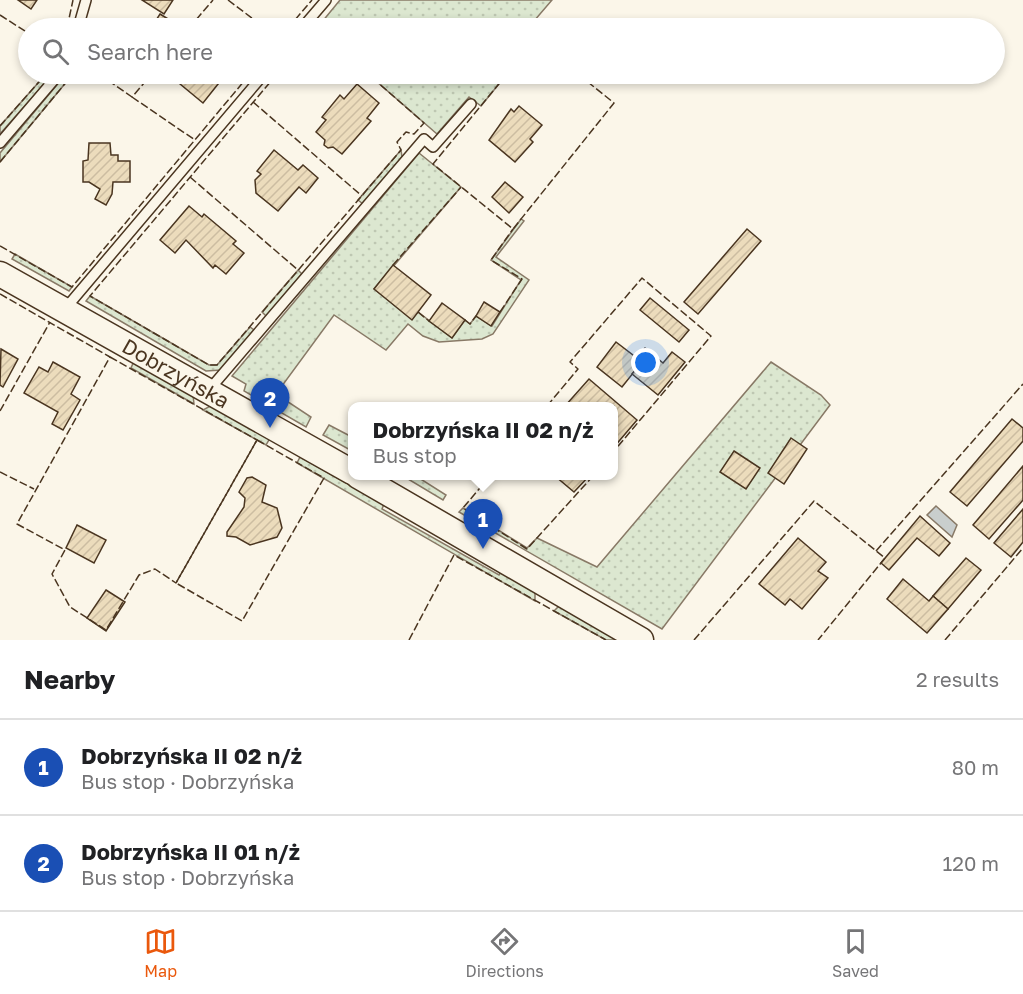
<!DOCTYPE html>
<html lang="en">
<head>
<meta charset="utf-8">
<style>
  :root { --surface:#fff; --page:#f6f6f6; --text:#202124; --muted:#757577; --line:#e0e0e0; --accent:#ea580c }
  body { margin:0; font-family:"Golos Text",sans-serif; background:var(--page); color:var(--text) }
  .you { position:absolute; left:646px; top:363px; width:21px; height:21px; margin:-15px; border:4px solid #fff; border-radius:50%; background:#1a73e8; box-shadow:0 0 0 9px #1a73e833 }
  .badge { display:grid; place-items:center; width:39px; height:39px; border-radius:50%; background:var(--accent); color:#fff; font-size:20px; font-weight:700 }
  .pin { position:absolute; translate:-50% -50px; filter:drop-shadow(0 2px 3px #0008) }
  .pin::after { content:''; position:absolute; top:32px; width:21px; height:18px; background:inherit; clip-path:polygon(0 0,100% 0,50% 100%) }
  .popup { position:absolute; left:348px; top:402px; width:270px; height:78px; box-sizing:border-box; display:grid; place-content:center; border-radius:12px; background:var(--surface); filter:drop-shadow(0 2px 4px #0005); font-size:20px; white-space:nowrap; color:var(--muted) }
  .popup b { font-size:22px; color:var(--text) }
  .popup::after { content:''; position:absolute; left:50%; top:100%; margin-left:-12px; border:12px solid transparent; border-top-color:var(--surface) }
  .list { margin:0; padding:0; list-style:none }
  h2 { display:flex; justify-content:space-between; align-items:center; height:78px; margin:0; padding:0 24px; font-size:26px }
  h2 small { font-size:20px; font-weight:400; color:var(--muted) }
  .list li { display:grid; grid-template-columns:39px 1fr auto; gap:18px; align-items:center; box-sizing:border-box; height:96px; padding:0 24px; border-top:2px solid var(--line) }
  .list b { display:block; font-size:22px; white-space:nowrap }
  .list p { margin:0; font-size:20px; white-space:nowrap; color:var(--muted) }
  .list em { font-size:20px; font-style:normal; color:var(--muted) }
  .icon { flex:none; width:33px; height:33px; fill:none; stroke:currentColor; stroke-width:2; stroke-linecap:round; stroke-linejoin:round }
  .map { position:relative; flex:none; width:1023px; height:640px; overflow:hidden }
  .search { position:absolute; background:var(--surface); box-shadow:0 3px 9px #0003; left:18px; right:18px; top:18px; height:66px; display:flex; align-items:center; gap:15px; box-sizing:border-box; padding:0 21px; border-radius:33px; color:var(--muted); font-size:22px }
  .sheet { height:270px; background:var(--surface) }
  nav { display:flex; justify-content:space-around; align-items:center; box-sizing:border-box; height:84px; border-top:2px solid var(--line); background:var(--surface); font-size:16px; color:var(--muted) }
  nav a { display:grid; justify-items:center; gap:3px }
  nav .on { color:var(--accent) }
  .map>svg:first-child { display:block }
</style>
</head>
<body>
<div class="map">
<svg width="1023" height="640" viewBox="0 0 1023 640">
  <defs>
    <pattern id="grass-dots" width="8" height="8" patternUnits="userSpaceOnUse" patternTransform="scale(1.5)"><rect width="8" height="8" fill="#dce7d0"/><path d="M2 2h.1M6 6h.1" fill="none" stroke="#bec7b2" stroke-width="1.8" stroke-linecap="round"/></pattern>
    <pattern id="building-hatch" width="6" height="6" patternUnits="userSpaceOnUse" patternTransform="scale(1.5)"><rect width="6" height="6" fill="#ecdcbc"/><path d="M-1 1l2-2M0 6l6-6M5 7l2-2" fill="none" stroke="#ccbda1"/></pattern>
  </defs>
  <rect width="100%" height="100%" fill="#fbf6e9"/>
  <g fill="url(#grass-dots)" stroke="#887966" stroke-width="1.5">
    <polygon points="340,0 552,0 528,28 317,28"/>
    <polygon points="46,74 53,74 0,134 0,126"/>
    <polygon points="66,74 73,74 0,162 0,153"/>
    <polygon points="368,74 507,74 481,106 469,97 437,134"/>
    <polygon points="401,150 402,157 363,204 358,200"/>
    <polygon points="419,153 461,187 374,289 412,319 418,312 452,338 465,320 470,324 476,316 492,326 521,280 491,260 521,219 524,221 496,257 529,280 493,334 482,339 439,342 423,336 408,324 386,350 334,315 276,394 311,417 306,427 244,391 246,384 232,376"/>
    <polygon points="15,254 72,287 69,291 12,259"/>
    <polygon points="298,270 302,274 266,316 262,312"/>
    <polygon points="90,296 209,365 217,365 250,327 254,330 221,370 206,371 86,301"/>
    <polygon points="134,361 193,395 194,404 131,368"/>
    <polygon points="771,362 821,395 830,405 662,629 459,512 463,508 527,548 537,538 597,567"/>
    <polygon points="212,405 270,438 266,445 203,410"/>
    <polygon points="329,425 352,437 352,451 323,435"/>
    <polygon points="300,457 384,504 382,509 499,575 502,570 535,591 535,601 297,463"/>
    <polygon points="403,476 416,476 446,495 443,500"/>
    <polygon points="559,606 621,640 606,640 554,611"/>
  </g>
  <polygon fill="#c9cecd" stroke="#887966" stroke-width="1.5" points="936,506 957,525 952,537 927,515"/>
  <g fill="url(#building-hatch)" stroke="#4a3520" stroke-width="1.5">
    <polygon points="18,0 37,0 31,9"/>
    <polygon points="142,0 173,0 164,14"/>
    <polygon points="160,14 181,27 180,28 151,28"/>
    <polygon points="168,74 216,74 222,79 203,103"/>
    <polygon points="357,84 379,103 367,118 371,121 342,154 333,147 328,148 324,145 325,140 316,132 326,120 322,117 340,95 344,99"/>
    <polygon points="519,106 542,125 530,139 533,142 515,162 489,140 511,109 514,112"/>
    <polygon points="89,143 110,143 111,155 118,155 118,161 130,161 130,182 113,182 112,194 106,205 95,199 100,189 89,182 83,182 83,161 88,160"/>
    <polygon points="274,150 298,170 303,165 318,178 306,193 299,187 278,211 256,193 255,180 261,174 257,171"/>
    <polygon points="505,182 523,197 509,213 492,197"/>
    <polygon points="189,206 202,217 204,214 236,241 233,244 244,253 226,274 215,265 213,268 186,240 175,253 160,240"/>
    <polygon points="747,229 761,241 698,314 684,302"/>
    <polygon points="393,265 431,295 412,320 374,289"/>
    <polygon points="650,298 689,330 679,342 640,310"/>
    <polygon points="484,302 500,312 491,326 476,316"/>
    <polygon points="442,303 465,320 452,338 429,321"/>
    <polygon points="616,342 642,362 622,387 597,367"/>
    <polygon points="645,348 663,363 672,352 685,362 658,395 632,374 643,361 638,357"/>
    <polygon points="1,349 18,359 3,387 0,385"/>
    <polygon points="53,362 80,377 71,394 80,400 63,430 52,424 58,412 24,393 39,367 48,372"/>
    <polygon points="589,379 637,420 614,447 614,406 565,406"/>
    <polygon points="1012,419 1023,428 1023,441 967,506 950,492"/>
    <polygon points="791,438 807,449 784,484 768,473"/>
    <polygon points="734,451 760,468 746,489 720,472"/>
    <polygon points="1023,466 1023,500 989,539 973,525"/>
    <polygon points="555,476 589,476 574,492"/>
    <polygon points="252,477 266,485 262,502 277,508 282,528 277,537 250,545 236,537 227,536 227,532 244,507 245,498 239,492 247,478"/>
    <polygon points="1023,509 1023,542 1011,557 994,543"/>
    <polygon points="920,516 950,543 939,556 917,538 889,570 881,563"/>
    <polygon points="77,525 106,540 94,563 66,548"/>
    <polygon points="798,538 826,562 818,571 828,578 802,609 790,599 785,605 759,584"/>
    <polygon points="966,558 981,570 948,609 933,596"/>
    <polygon points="903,579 929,601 933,596 948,609 927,633 887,599"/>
    <polygon points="106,590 125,602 106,631 87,618"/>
  </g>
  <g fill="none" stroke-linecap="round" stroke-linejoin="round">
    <g stroke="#4a3520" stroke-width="12">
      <g id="service">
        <polyline points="78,28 86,0"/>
        <polyline points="302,28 326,0"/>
        <polyline points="0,143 59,74"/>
        <polyline points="65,309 264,74"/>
        <polyline points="209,390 424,139 433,147 471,104"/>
      </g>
    </g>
    <g stroke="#4a3520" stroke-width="27">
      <g id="tertiary">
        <path id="s1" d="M0 274 352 472"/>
        <polyline points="358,476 641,640"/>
      </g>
    </g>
    <use href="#service" stroke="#fbf6e9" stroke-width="9"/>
    <use href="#tertiary" stroke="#fbf6e9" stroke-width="24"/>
    <g stroke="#4a3520" stroke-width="1.5" stroke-dasharray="8 3" stroke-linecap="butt">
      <polyline points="228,0 265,28"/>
      <polyline points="0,15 28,33"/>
      <polyline points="67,28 73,0"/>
      <polyline points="189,28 213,0"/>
      <polyline points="288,28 312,0"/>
      <polyline points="315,28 317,28"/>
      <polyline points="99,74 132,97 152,74"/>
      <polyline points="277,74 90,296 209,365 217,365 401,150 397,142 406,132 414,134 424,123 368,74"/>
      <polyline points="507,74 433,164 513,229 614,103 578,74"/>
      <polyline points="132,97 195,140"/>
      <polyline points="253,102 362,196"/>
      <polyline points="0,126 46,74"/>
      <polyline points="0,162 73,74"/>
      <polyline points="190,177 298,270"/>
      <polyline points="0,246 72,287 250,74"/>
      <polyline points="393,265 461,187"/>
      <polyline points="0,294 110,357"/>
      <polyline points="418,312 429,321"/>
      <polyline points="500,312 522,279 491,260 513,229"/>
      <polyline points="465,320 470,324 476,316"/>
      <polygon points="110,357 257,440 176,583 155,569 139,575 106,630 70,607 52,574 65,550 17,524"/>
      <polyline points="547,406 578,369 570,362 642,278 711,336 614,451"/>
      <polyline points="0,411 50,322"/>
      <polygon points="257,440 324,478 242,621 176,583"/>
      <polyline points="0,472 34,489"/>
      <polyline points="490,476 463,508 527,549 593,476"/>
      <polyline points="876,551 1023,384"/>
      <polyline points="409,640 454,555 606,640"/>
      <polyline points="694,640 814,501 885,558 818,640"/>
      <polyline points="945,640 1023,548"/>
    </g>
  </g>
  <g text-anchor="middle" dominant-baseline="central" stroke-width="4.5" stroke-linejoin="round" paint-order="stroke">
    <g font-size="21" fill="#4a3520" stroke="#fbf6e9">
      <text stroke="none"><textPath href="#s1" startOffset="202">Dobrzyńska</textPath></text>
    </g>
  </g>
</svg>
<div class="you"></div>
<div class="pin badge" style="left:483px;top:549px;background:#1a4fb4">1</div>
<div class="popup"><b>Dobrzyńska II 02 n/ż</b>Bus stop</div>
<div class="pin badge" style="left:270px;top:428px;background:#1a4fb4">2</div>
<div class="search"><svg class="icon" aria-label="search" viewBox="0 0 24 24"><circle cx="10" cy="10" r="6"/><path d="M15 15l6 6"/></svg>Search here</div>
</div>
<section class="sheet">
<h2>Nearby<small>2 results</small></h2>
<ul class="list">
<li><span class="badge" style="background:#1a4fb4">1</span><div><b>Dobrzyńska II 02 n/ż</b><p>Bus stop · Dobrzyńska</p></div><em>80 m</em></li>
<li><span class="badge" style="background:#1a4fb4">2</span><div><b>Dobrzyńska II 01 n/ż</b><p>Bus stop · Dobrzyńska</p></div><em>120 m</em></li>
</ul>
</section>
<nav>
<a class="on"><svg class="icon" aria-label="map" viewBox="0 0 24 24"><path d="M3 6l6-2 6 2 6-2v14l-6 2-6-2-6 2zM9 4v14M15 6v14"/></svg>Map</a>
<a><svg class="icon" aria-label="directions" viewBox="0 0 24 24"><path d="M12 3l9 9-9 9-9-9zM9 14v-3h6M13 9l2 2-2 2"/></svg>Directions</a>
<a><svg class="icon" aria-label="saved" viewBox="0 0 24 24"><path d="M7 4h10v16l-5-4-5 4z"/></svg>Saved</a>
</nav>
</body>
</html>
